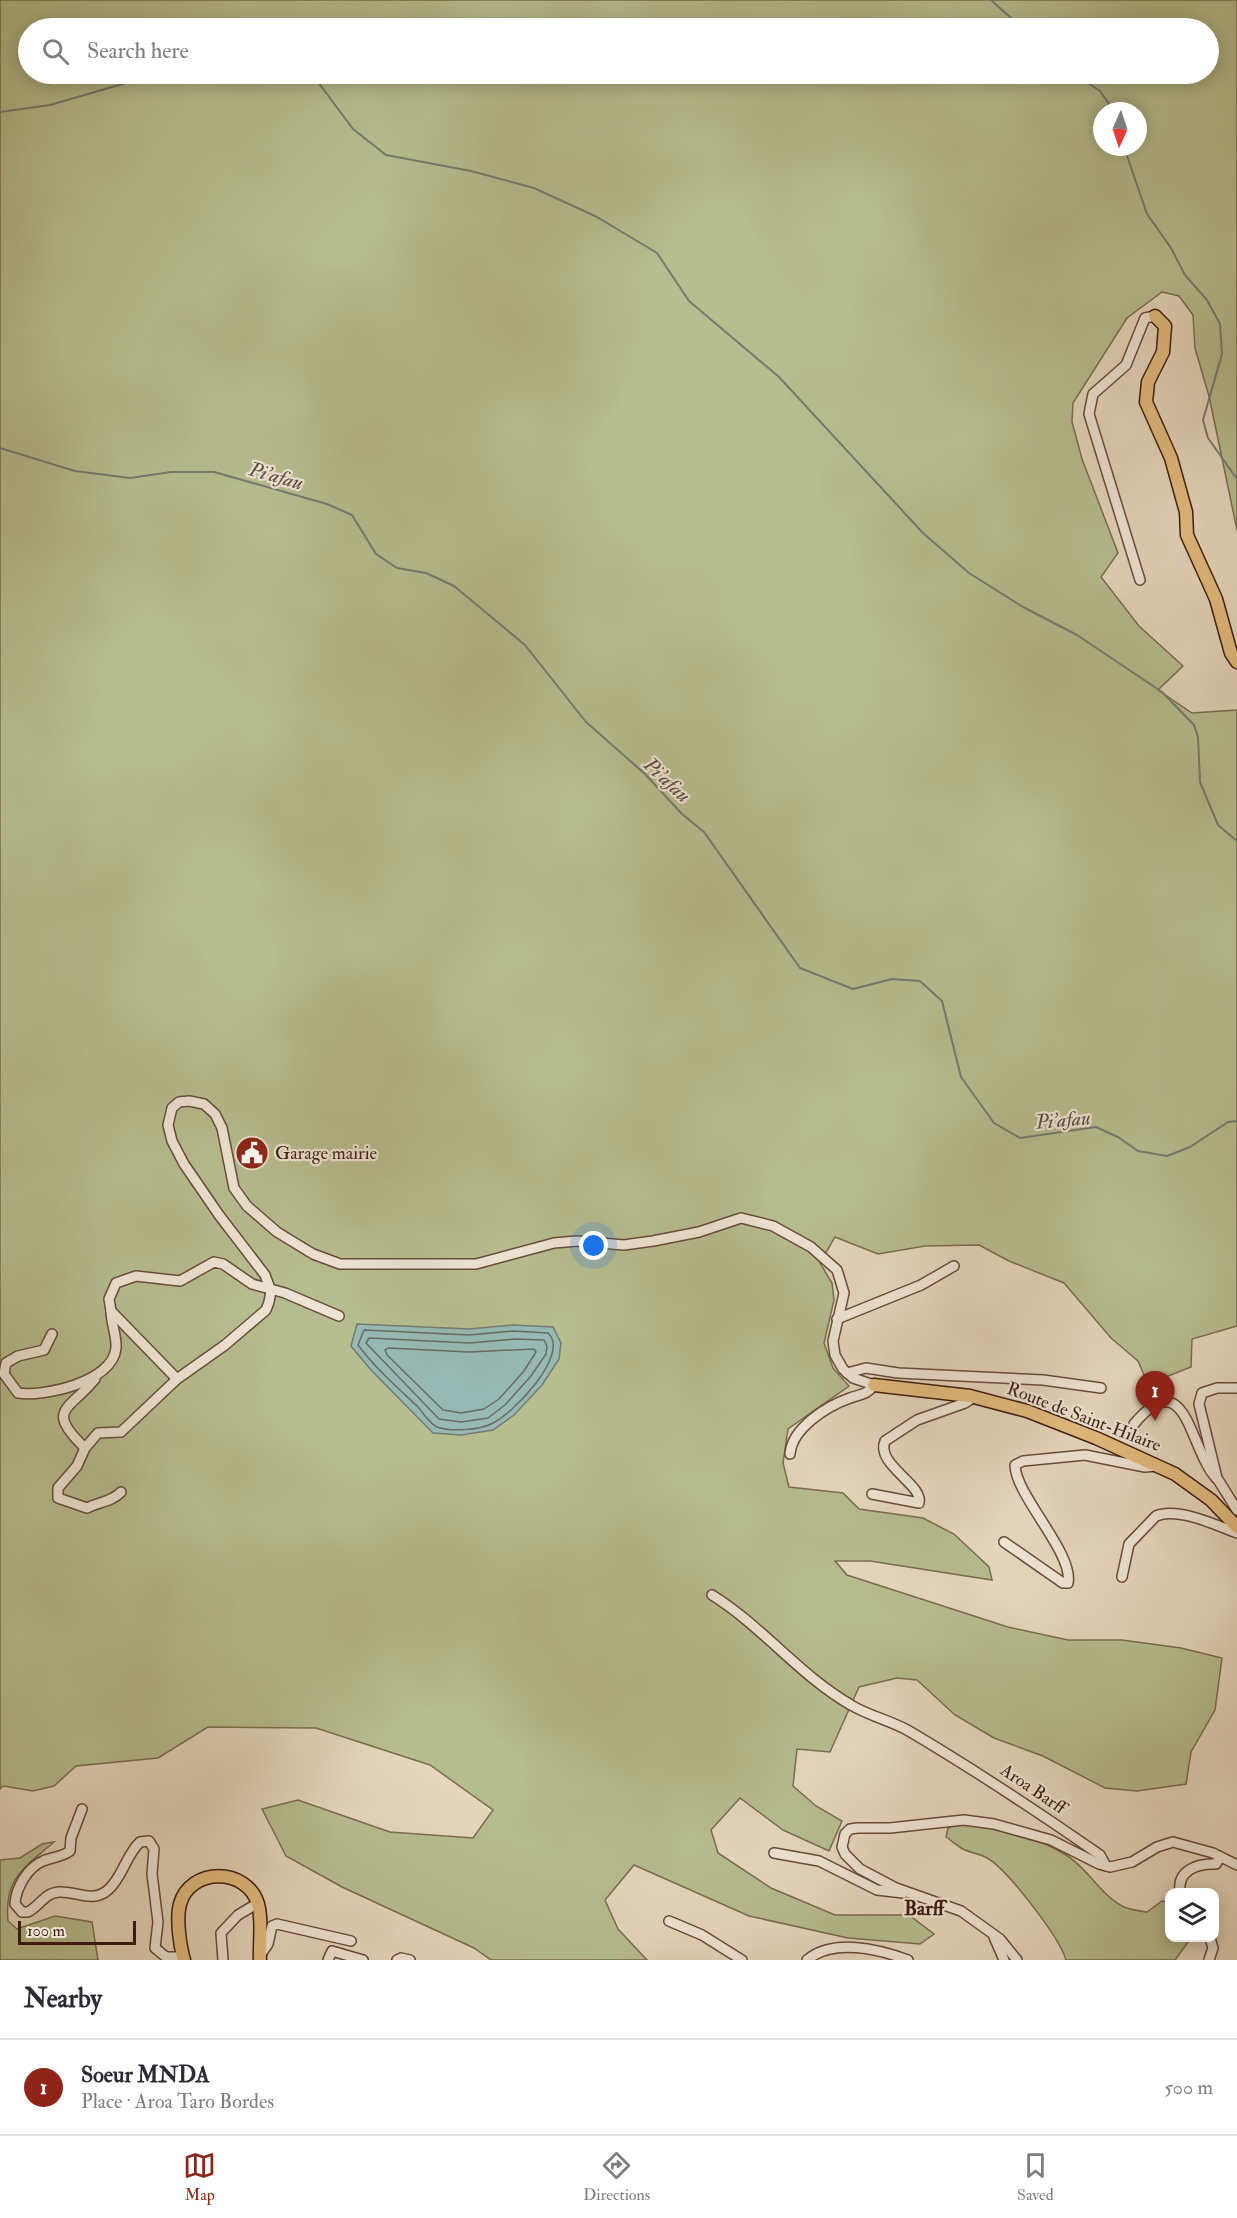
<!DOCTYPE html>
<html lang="en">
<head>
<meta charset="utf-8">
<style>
  :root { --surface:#fff; --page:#f2f2f3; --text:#2b2b33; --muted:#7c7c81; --line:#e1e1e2; --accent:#8f2418 }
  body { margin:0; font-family:"IM FELL Double Pica",serif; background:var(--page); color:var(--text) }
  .controls { position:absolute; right:18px; bottom:18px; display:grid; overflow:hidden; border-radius:12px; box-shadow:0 3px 15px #0003 }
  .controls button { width:54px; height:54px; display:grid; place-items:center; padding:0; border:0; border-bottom:2px solid var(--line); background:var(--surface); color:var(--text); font:30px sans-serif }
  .compass { position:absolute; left:1093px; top:102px; width:54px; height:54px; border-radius:50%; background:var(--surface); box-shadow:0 3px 15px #0003; rotate:183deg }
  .scale { position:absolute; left:18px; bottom:15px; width:118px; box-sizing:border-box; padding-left:6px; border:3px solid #3e1d10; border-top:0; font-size:16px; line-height:21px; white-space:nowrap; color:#3e1d10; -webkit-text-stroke:4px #eee4d4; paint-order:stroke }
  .you { position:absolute; left:594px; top:1246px; width:21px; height:21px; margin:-15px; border:4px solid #fff; border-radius:50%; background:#1a73e8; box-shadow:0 0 0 9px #1a73e833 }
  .badge { display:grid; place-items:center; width:39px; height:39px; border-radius:50%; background:var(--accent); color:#fff; font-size:20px; font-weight:700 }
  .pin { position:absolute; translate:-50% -50px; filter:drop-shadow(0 2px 3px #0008) }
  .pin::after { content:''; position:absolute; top:32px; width:21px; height:18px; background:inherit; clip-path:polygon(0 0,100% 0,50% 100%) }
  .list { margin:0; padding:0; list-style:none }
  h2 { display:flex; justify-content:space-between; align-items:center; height:78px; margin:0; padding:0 24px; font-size:26px }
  h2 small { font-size:20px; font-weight:400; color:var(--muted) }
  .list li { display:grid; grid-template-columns:39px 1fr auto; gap:18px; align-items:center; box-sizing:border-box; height:96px; padding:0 24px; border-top:2px solid var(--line) }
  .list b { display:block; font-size:22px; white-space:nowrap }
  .list p { margin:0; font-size:20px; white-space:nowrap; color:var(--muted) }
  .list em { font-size:20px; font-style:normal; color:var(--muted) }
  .icon { flex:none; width:33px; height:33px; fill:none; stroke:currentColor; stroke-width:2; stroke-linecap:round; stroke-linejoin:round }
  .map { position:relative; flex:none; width:1237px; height:1960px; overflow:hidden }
  .search { position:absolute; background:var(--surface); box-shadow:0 3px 15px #0003; left:18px; right:18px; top:18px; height:66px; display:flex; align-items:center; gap:15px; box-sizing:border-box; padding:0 21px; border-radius:33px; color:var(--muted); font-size:22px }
  .sheet { height:174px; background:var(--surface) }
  nav { display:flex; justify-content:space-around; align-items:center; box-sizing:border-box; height:84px; border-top:2px solid var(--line); background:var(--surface); font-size:16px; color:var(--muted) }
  nav a { display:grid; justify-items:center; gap:3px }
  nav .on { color:var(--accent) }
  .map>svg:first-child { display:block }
</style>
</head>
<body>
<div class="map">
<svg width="1237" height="1960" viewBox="0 0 1237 1960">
  <rect width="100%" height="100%" fill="#e5d6bd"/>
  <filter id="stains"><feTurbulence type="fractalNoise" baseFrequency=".00333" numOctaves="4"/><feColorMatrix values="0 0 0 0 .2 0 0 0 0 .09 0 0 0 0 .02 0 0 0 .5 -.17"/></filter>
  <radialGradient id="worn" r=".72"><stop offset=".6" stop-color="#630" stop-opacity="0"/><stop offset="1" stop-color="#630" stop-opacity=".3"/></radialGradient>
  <g fill="#b6bd8f" stroke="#7a6d50" stroke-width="1.5" fill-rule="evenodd">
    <path d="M0 0H1237V530L1209 396 1195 348 1193 315 1179 296 1162 292 1127 318 1073 403 1072 422 1082 459 1118 553 1101 577 1139 626 1183 666 1158 690 1192 713 1237 710V1326L1192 1339 1191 1367 1148 1384 1138 1361 1111 1338 1064 1283 1009 1261 979 1245 925 1246 878 1254 835 1237 820 1263 832 1283 834 1300 824 1343 833 1368 849 1386 788 1429 783 1463 789 1487 843 1493 859 1509 923 1518 954 1534 989 1567 992 1580 870 1561H835L847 1575 1008 1627 1068 1640H1122L1181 1648 1222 1658 1215 1710 1191 1752 1186 1784 1137 1791 1105 1788 1043 1756 994 1738 955 1715 917 1680 897 1678 859 1687 830 1752 797 1749 793 1786 816 1806 842 1821 829 1851 783 1830 740 1798 711 1830 718 1853 771 1888 835 1915H909L934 1934 920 1944 848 1938 749 1916 634 1865 605 1900 618 1929 647 1960H491L474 1948 342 1887 286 1856 262 1809 298 1800 390 1832 473 1838 493 1810 430 1765 316 1728 208 1727 158 1758 76 1766 54 1786 33 1791 3 1786 0 1789ZM28 28H1208V74H28ZM1102 111H1138V147H1102Z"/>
    <path d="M960 1822C994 1827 1036 1836 1066 1855 1088 1868 1101 1896 1124 1907 1131 1910 1140 1911 1147 1912L1162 1901 1169 1902 1170 1938H1191L1175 1960H1066C1060 1938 1007 1869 987 1858 980 1854 972 1853 965 1850 958 1847 952 1841 946 1837L948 1828Z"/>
    <path d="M54 1842C24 1868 4 1878 8 1921L17 1929 55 1916 92 1922 98 1960H0V1860L20 1858 42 1844Z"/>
  </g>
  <polygon fill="#96b9b3" stroke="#737b72" stroke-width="1.5" points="357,1324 469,1329 514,1325 553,1327 561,1343 559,1359 542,1385 514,1415 493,1430 461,1435 433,1433 371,1370 351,1346"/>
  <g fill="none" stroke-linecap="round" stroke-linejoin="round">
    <g stroke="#6a6b62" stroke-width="1.5">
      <path d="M364 1330 469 1335 514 1331 548 1333C571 1354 512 1415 491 1424 479 1430 450 1432 437 1427 430 1424 423 1413 418 1407 397 1387 375 1368 358 1345Z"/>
      <polygon points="369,1338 469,1343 515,1339 544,1340 547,1346 546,1354 531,1376 505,1405 488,1418 461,1422 439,1419 366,1343"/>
      <polygon points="388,1348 469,1352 534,1349 536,1352 524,1371 499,1399 484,1409 461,1413 443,1410 387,1355 385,1350"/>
    </g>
    <g stroke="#737b72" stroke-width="2">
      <polyline points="991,0 1022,28"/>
      <polyline points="312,74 353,129 386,155 471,171 534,188 597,217 657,253 689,301 779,377 923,533 969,573 1023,607 1077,635 1162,692 1194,725 1198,737 1200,782 1218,825 1237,841"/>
      <polyline points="1074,74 1100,91 1114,111"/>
      <polyline points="0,112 50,105 157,74"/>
      <polyline points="1124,147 1147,214 1171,248 1185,275 1207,300 1220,324 1222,354 1203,420 1208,438 1237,479"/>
      <polyline points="0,448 75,471 130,478 171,472 214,472 327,504 352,515 376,554 397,568 426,573 454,586 525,645 586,722 645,774 682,814 704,832 800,968 853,989 892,979 920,981 942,1001 961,1077 994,1123 1020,1138 1096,1127 1118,1137 1138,1151 1167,1156 1190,1147 1228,1122 1237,1121"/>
    </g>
    <g stroke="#684b3b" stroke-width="12">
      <g id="minor">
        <polyline points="1140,580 1089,414 1093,394 1126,365 1145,318 1155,316"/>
        <polyline points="837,1319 921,1285 954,1266"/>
        <path d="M52 1334 44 1350 18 1356 6 1363 4 1374 18 1393C44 1397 113 1382 116 1348 117 1337 111 1323 111 1311"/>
        <polyline points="847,1373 866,1368 898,1373 1043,1380 1101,1388"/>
        <polyline points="177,1379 111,1311 109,1299 116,1283 136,1276 180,1281 214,1262 223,1264 252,1284 285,1293 339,1316"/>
        <polyline points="1237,1388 1217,1388 1202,1393 1199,1404 1217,1478 1237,1510"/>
        <path d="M1134 1424C1187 1362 1188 1446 1216 1478"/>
        <path d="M85 1448C44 1409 70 1410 95 1379"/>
        <path d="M121 1492C112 1502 98 1502 87 1508L58 1498V1488L77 1466 85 1448 98 1433 121 1432 177 1379 225 1345 266 1310 269 1302 271 1291 265 1275 219 1215 184 1164 172 1141 168 1125 172 1108 179 1102 189 1101 204 1104 215 1114 222 1128 234 1188 247 1206 277 1232 313 1254 340 1264H476L554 1243 577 1241 624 1245 653 1241 699 1232 741 1218 773 1226 811 1247 837 1270 844 1293 833 1341 835 1355 843 1369 853 1378 874 1385C867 1395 861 1394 850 1398 827 1406 792 1428 790 1454"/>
        <path d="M872 1494 919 1503C924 1485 875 1464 885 1441L917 1420 965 1403 974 1397"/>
        <path d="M1004 1542 1063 1583H1068C1074 1553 1015 1495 1015 1465L1023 1461 1085 1455 1145 1467 1157 1466"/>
        <path d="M1122 1577 1129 1544 1156 1516C1178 1507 1216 1525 1237 1533"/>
        <path d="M712 1595C762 1626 799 1675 851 1705 869 1716 890 1720 909 1731 975 1770 1038 1812 1100 1855L1106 1866"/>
        <path d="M82 1809 71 1838 70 1851C62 1857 53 1857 43 1861 27 1868 16 1888 15 1904L22 1912H28C40 1906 44 1893 59 1892 77 1891 93 1904 109 1889 123 1876 126 1855 140 1842L149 1841 154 1849 152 1874 158 1922 155 1948 166 1957H183"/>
        <polyline points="774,1853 819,1861 877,1890 903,1893"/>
        <path d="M1180 1892C1177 1870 1198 1863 1216 1864L1220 1857"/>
        <polyline points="669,1921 702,1935 742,1960"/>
        <polyline points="994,1937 1004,1960"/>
        <polyline points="259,1957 268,1944 272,1926 277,1924 351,1941"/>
        <polyline points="223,1960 221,1933 238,1915 258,1903"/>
        <polyline points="328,1960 332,1951 363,1960"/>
        <polyline points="397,1960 401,1958 410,1960"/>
        <path d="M807 1960C833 1938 879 1949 908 1960"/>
        <polyline points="1017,1960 1000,1939 961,1911 896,1888 860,1869 845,1854 842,1847 845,1834 850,1829 858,1828 890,1828 964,1820 994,1824 1051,1840 1099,1864 1110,1867 1132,1862 1157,1847 1173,1842 1213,1853 1237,1865"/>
        <polyline points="1209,1960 1213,1948 1210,1938"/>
      </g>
    </g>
    <g stroke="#3e1d10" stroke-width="15">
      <g id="major">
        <polyline points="1155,316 1165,326 1163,352 1148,382 1146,402 1171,458 1186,512 1187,535 1216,599 1231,653 1237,662"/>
        <polyline points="874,1385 970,1396 1027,1411 1096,1438 1175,1474 1211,1500 1237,1527"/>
        <path d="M184 1960C180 1946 176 1919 180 1904 190 1867 247 1867 258 1904 263 1921 259 1942 260 1960"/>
      </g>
    </g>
    <use href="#minor" stroke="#eee4d4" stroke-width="9"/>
    <use href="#major" stroke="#e2bb7e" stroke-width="12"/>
  </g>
  <defs>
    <g id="civic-disc" transform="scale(1.725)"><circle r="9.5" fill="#8f2418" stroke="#eee4d4"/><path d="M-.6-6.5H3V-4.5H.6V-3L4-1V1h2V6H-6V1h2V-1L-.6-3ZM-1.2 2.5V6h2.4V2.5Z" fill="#fff"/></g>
  </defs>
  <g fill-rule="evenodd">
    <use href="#civic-disc" x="252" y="1153"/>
  </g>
  <g text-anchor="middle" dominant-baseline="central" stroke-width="4.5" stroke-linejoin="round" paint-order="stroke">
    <g font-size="18" fill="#3e1d10" stroke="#eee4d4" text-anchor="start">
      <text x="275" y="1153">Garage mairie</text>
    </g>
    <g font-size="18" fill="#3e1d10" stroke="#eee4d4">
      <text transform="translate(1084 1417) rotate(21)">Route de Saint-Hilaire</text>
      <text transform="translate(1033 1789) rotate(34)">Aroa Barff</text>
    </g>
    <g font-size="20" font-style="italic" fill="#584c41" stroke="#eee4d4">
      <text transform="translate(276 476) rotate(16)">Pi'afau</text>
      <text transform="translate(667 780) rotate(43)">Pi'afau</text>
      <text transform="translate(1063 1120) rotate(-5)">Pi'afau</text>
    </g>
    <g font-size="20" font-weight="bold" fill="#3e1d10" stroke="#eee4d4">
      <text x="924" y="1908">Barff</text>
    </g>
  </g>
  <rect width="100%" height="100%" filter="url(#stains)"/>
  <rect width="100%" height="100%" fill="url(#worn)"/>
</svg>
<div class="controls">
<button><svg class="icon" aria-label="layers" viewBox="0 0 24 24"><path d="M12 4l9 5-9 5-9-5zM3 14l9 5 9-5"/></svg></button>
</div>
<svg class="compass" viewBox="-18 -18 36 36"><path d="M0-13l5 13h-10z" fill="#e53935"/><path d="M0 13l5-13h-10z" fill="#7c7c81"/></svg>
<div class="scale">100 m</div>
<div class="you"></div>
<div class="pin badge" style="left:1155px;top:1421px">1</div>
<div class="search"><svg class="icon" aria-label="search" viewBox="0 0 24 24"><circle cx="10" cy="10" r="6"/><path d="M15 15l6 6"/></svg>Search here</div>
</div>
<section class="sheet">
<h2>Nearby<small></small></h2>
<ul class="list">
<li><span class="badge">1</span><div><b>Soeur MNDA</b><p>Place · Aroa Taro Bordes</p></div><em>500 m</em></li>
</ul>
</section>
<nav>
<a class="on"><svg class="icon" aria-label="map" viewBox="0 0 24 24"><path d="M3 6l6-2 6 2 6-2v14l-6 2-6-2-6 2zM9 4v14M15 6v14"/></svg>Map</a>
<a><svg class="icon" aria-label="directions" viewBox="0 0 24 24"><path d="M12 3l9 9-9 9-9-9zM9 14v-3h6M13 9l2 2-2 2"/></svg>Directions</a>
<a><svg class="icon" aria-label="saved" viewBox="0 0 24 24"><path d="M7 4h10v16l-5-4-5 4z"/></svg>Saved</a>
</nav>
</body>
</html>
